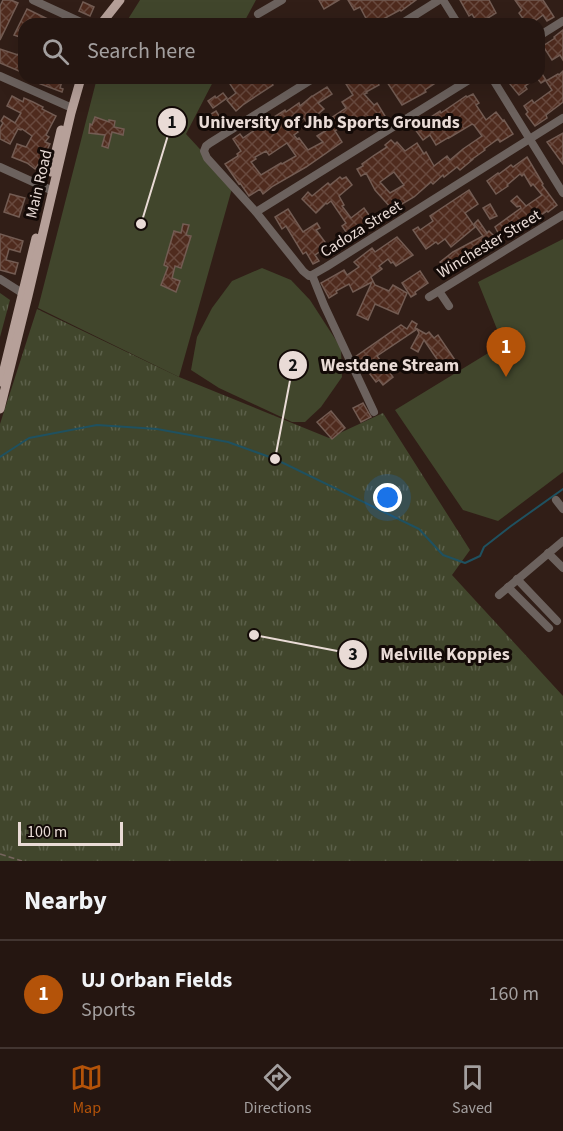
<!DOCTYPE html>
<html lang="en">
<head>
<meta charset="utf-8">
<style>
  :root { --surface:#251611; --page:#31231f; --text:#f1f3f6; --muted:#a39f9f; --line:#423531; --accent:#b45309 }
  body { margin:0; font-family:"Source Sans 3",sans-serif; background:var(--page); color:var(--text) }
  .scale { position:absolute; left:18px; bottom:15px; width:105px; box-sizing:border-box; padding-left:6px; border:3px solid #e9dbd6; border-top:0; font-size:16px; line-height:21px; white-space:nowrap; color:#e9dbd6; -webkit-text-stroke:4px #130a07; paint-order:stroke }
  .you { position:absolute; left:388px; top:498px; width:21px; height:21px; margin:-15px; border:4px solid #fff; border-radius:50%; background:#1a73e8; box-shadow:0 0 0 9px #1a73e833 }
  .badge { display:grid; place-items:center; width:39px; height:39px; border-radius:50%; background:var(--accent); color:#fff; font-size:20px; font-weight:700 }
  .pin { position:absolute; translate:-50% -50px; filter:drop-shadow(0 2px 3px #0008) }
  .pin::after { content:''; position:absolute; top:32px; width:21px; height:18px; background:inherit; clip-path:polygon(0 0,100% 0,50% 100%) }
  .list { margin:0; padding:0; list-style:none }
  h2 { display:flex; justify-content:space-between; align-items:center; height:78px; margin:0; padding:0 24px; font-size:26px }
  h2 small { font-size:20px; font-weight:400; color:var(--muted) }
  .list li { display:grid; grid-template-columns:39px 1fr auto; gap:18px; align-items:center; box-sizing:border-box; height:108px; padding:0 24px; border-top:2px solid var(--line) }
  .list b { display:block; font-size:22px; white-space:nowrap }
  .list p { margin:0; font-size:20px; white-space:nowrap; color:var(--muted) }
  .list em { font-size:20px; font-style:normal; color:var(--muted) }
  .icon { flex:none; width:33px; height:33px; fill:none; stroke:currentColor; stroke-width:2; stroke-linecap:round; stroke-linejoin:round }
  .map { position:relative; flex:none; width:563px; height:861px; overflow:hidden }
  .search { position:absolute; background:var(--surface); box-shadow:0 6px 24px #0002; left:18px; right:18px; top:18px; height:66px; display:flex; align-items:center; gap:15px; box-sizing:border-box; padding:0 21px; border-radius:18px; color:var(--muted); font-size:22px }
  .sheet { height:186px; background:var(--surface) }
  nav { display:flex; justify-content:space-around; align-items:center; box-sizing:border-box; height:84px; border-top:2px solid var(--line); background:var(--surface); font-size:16px; color:var(--muted) }
  nav a { display:grid; justify-items:center; gap:3px }
  nav .on { color:var(--accent) }
  .map>svg:first-child { display:block }
</style>
</head>
<body>
<div class="map">
<svg width="563" height="861" viewBox="0 0 563 861">
  <defs>
    <pattern id="park-tufts" width="24" height="20" patternUnits="userSpaceOnUse" patternTransform="scale(1.5)"><rect width="24" height="20" fill="#41462c"/><path d="M3 7l-1-3M5 7V3M7 7l1-3M15 17l-1-3M17 17v-4M19 17l1-3" fill="none" stroke="#5c604a"/></pattern>
    <pattern id="building-cross-hatch" width="8" height="8" patternUnits="userSpaceOnUse" patternTransform="scale(1.5)"><rect width="8" height="8" fill="#4f2b1e"/><path d="M0 0l8 8M0 8l8-8" fill="none" stroke="#68493e"/></pattern>
  </defs>
  <rect width="100%" height="100%" fill="#311e17"/>
  <g fill="url(#park-tufts)">
    <polygon points="0,293 10,300 0,337"/>
    <polygon points="37,309 179,377 329,438 383,413 470,550 452,575 563,696 563,861 0,861 0,424"/>
  </g>
  <g fill="#41462c">
    <polygon points="140,0 256,0 243,24 125,24"/>
    <polygon points="97,78 215,78 186,134 233,185 179,377 38,308"/>
    <polygon points="563,239 563,472 498,521 463,510 395,410 503,344 478,282"/>
    <polygon points="262,268 291,280 310,300 341,348 342,377 321,407 305,422 292,422 219,388 191,370 197,337 212,308 232,281"/>
  </g>
  <g fill="none" stroke-linecap="round" stroke-linejoin="round">
    <polyline stroke="#1f5160" stroke-width="2" points="0,457 29,438 97,425 157,429 228,442 275,459 419,529 443,555 465,563 480,556 484,547 511,526 563,489"/>
  </g>
  <g fill="url(#building-cross-hatch)" stroke="#735c53" stroke-width="1.5" fill-rule="evenodd">
    <polygon points="3,0 11,0 18,3 0,40 0,6"/>
    <polygon points="319,0 339,0 324,9"/>
    <polygon points="348,0 416,0 401,11 400,10 374,24 369,24 360,7 354,10"/>
    <polygon points="460,0 489,0 496,13 483,21 486,24 478,24 472,14 469,16"/>
    <polygon points="515,0 543,0 554,17 547,21 543,15 531,24 527,24 519,13 522,10"/>
    <polygon points="83,2 94,7 90,16 79,11"/>
    <polygon points="27,9 58,24 24,24 20,37 14,35"/>
    <polygon points="563,30 563,60 560,55 552,60 543,46 555,38 554,37"/>
    <polygon points="23,39 24,39 24,73 0,63 0,49 18,55"/>
    <polygon points="563,71 563,102 546,115 547,118 535,126 526,114 528,112 524,106 532,100 534,103 552,90 546,81 558,74 559,75"/>
    <polygon points="542,74 546,80 541,83 537,78 525,86 527,89 519,95 505,78 539,78"/>
    <polygon points="38,78 42,78 50,82 51,78 63,78 60,88 63,89 62,92 35,82"/>
    <polygon points="239,78 269,78 273,85 244,104 236,111 227,100 236,93 230,84"/>
    <path d="M355 78H375L379 85 366 92 367 93 364 94 374 105 377 103 385 116 368 126 365 122 351 130 345 124 335 131 342 142 306 167 273 186 263 194 260 189 249 196 240 183 239 184 225 164 238 156 237 154 241 151 233 139 240 134 243 138 271 119 285 110 286 112 299 103 300 106 312 96H313L327 87 332 94 318 103 324 109 307 123 304 118 294 125 298 132 294 135 297 139 299 138 308 150 323 142 317 136 335 125 331 118 346 108 342 102 353 95 346 84ZM287 143 296 156 282 164 281 163 261 175 251 162 256 159 255 157 266 151 269 155Z"/>
    <polygon points="394,78 402,78 405,82 412,78 443,78 425,90 426,92 402,105 387,82"/>
    <polygon points="223,93 227,98 213,108 208,101 215,96 216,98"/>
    <path d="M473 94 479 103 476 105 486 120 496 112 503 121 504 120 513 134 500 142 498 139 484 149 485 150 471 160H472L460 170 457 167 444 177 443 175 433 184 431 182 414 197 402 204 401 202 392 209 375 190 366 173 361 176 357 169 363 166 362 164 373 156 387 147 385 145 391 140 395 144 397 142 405 151 417 143 424 154 426 152 434 166 447 156 450 160 463 149 482 136 474 125 472 124 449 138V137L436 145 430 135 423 140 414 128 440 111 441 113 466 96 467 97ZM394 172 404 185 390 193 380 182Z"/>
    <polygon points="12,96 23,102 24,98 33,102 43,107 42,109 56,116 46,135 49,137 45,142 50,144 44,156 35,169 27,163 12,157 17,144 26,147 32,136 22,129 21,130 18,129 10,144 0,139 0,128 3,123 1,121 4,116 15,123 21,113 7,106"/>
    <polygon points="216,111 222,121 207,129 204,124 202,127 198,122"/>
    <polygon points="95,117 109,122 109,120 115,121 114,127 124,129 123,135 112,132 108,148 102,146 105,135 89,133 90,124 92,125"/>
    <polygon points="563,133 563,164 547,142"/>
    <polygon points="527,157 543,184 542,185 557,205 548,212 547,211 527,225 525,222 516,229 514,225 500,236 495,227 521,208 520,206 517,207 511,201 517,196 526,206 542,195 533,184 531,186 524,174 522,176 520,174 507,185 508,186 496,194 487,181 498,173 499,174 511,165 513,167"/>
    <polygon points="340,177 342,179 346,177 352,185 339,196 344,205 342,206 351,218 364,208 371,218 356,231 358,233 350,238 342,226 346,223 331,201 327,204 326,203 316,213 302,199 308,192 312,196 328,183 330,185"/>
    <polygon points="469,190 478,204 465,213 475,227 451,247 445,239 438,244 436,242 426,249 413,230 418,227 420,230 433,221 430,216"/>
    <polygon points="10,194 25,198 19,217 4,212"/>
    <polygon points="490,204 497,216 490,219 483,208"/>
    <polygon points="288,209 303,232 317,223 320,228 316,230 328,246 315,255 319,261 313,264 306,252 303,254 286,226 282,229 275,217"/>
    <polygon points="478,220 487,233 489,231 498,240 483,251 462,262 450,273 440,262 453,252 483,236 474,224"/>
    <polygon points="183,224 189,225 186,235 191,236 181,268 175,266 172,278 180,281 176,292 161,285 168,267 164,265 174,231 181,233"/>
    <polygon points="0,234 23,241 20,252 9,249 6,260 18,263 15,274 0,270"/>
    <polygon points="397,237 413,255 396,266 393,262 391,263 388,259 379,266 382,269 371,277 375,285 389,291 393,285 407,293 398,314 375,304 368,320 357,315 372,282 353,292 349,284 336,291 337,293 329,298 321,283 344,270 347,275 359,267 354,262 372,248 375,252"/>
    <polygon points="420,271 428,283 415,292 416,294 411,297 402,283"/>
    <polygon points="412,321 417,324 415,328 417,329 377,356 393,377 383,385 379,380 376,382 363,365 361,367 355,357 401,325 407,329"/>
    <polygon points="417,329 426,334 429,332 434,338 438,335 457,363 445,371 424,340 418,352 411,348 419,333"/>
    <polygon points="363,403 371,417 361,422 353,408"/>
    <polygon points="331,411 345,428 332,439 317,422"/>
  </g>
  <g fill="none" stroke-linecap="round" stroke-linejoin="round">
    <polyline stroke="#76655e" stroke-width="1.5" stroke-dasharray="6 3" stroke-linecap="butt" points="0,854 22,861"/>
    <g stroke="#6c625e" stroke-width="8">
      <polyline points="33,0 85,24"/>
      <polyline points="443,0 458,24"/>
      <polyline points="258,14 282,0"/>
      <polyline points="401,24 439,0"/>
      <polyline points="539,36 563,21"/>
      <polyline points="0,76 72,108"/>
      <polyline points="314,78 210,143 206,146 204,151 207,158 256,212 303,271 309,276 312,275 326,267 563,118"/>
      <polyline points="492,78 563,193"/>
      <polyline points="0,167 53,191"/>
      <polyline points="256,212 472,78"/>
      <polyline points="312,275 324,305 374,412"/>
      <polyline points="0,279 27,296"/>
      <polyline points="439,291 449,306"/>
      <polyline points="429,297 563,215"/>
      <polyline points="556,500 563,509"/>
      <polyline points="548,553 563,568"/>
      <polyline points="517,579 557,621"/>
      <polyline points="508,587 549,628"/>
      <polyline points="499,595 563,541"/>
    </g>
    <g stroke="#b6a099" stroke-width="9">
      <polyline points="101,24 120,0"/>
      <polyline points="51,172 61,130"/>
      <polyline points="1,382 36,238"/>
      <polyline points="0,409 28,296 71,113 81,78"/>
    </g>
  </g>
  <g text-anchor="middle" dominant-baseline="central" stroke-width="6" stroke-linejoin="round" paint-order="stroke">
    <g font-size="16" fill="#e9dbd6" stroke="#130a07">
      <text transform="translate(39 184) rotate(-77)">Main Road</text>
      <text transform="translate(361 229) rotate(-32)">Cadoza Street</text>
      <text transform="translate(489 244) rotate(-31)">Winchester Street</text>
    </g>
  </g>
  <path fill="none" stroke="#e9dbd6" stroke-width="2" d="M141 224L172 122M275 459L293 365M254 635L353 654"/>
  <g fill="#e9dbd6" stroke="#130a07" stroke-width="2">
    <circle cx="141" cy="224" r="6"/>
    <circle cx="275" cy="459" r="6"/>
    <circle cx="254" cy="635" r="6"/>
    <circle cx="172" cy="122" r="15"/>
    <circle cx="293" cy="365" r="15"/>
    <circle cx="353" cy="654" r="15"/>
  </g>
  <g font-size="18" text-anchor="middle" font-weight="bold" fill="#111">
    <text x="172" y="128">1</text>
    <text x="293" y="371">2</text>
    <text x="353" y="660">3</text>
  </g>
  <g font-size="18" text-anchor="middle" font-weight="bold" fill="#e9dbd6" stroke="#130a07" stroke-width="6" stroke-linejoin="round" paint-order="stroke">
    <text x="329" y="128">University of Jhb Sports Grounds</text>
    <text x="390" y="371">Westdene Stream</text>
    <text x="445" y="660">Melville Koppies</text>
  </g>
</svg>
<div class="scale">100 m</div>
<div class="you"></div>
<div class="pin badge" style="left:506px;top:377px">1</div>
<div class="search"><svg class="icon" aria-label="search" viewBox="0 0 24 24"><circle cx="10" cy="10" r="6"/><path d="M15 15l6 6"/></svg>Search here</div>
</div>
<section class="sheet">
<h2>Nearby<small></small></h2>
<ul class="list">
<li><span class="badge">1</span><div><b>UJ Orban Fields</b><p>Sports</p></div><em>160 m</em></li>
</ul>
</section>
<nav>
<a class="on"><svg class="icon" aria-label="map" viewBox="0 0 24 24"><path d="M3 6l6-2 6 2 6-2v14l-6 2-6-2-6 2zM9 4v14M15 6v14"/></svg>Map</a>
<a><svg class="icon" aria-label="directions" viewBox="0 0 24 24"><path d="M12 3l9 9-9 9-9-9zM9 14v-3h6M13 9l2 2-2 2"/></svg>Directions</a>
<a><svg class="icon" aria-label="saved" viewBox="0 0 24 24"><path d="M7 4h10v16l-5-4-5 4z"/></svg>Saved</a>
</nav>
</body>
</html>
